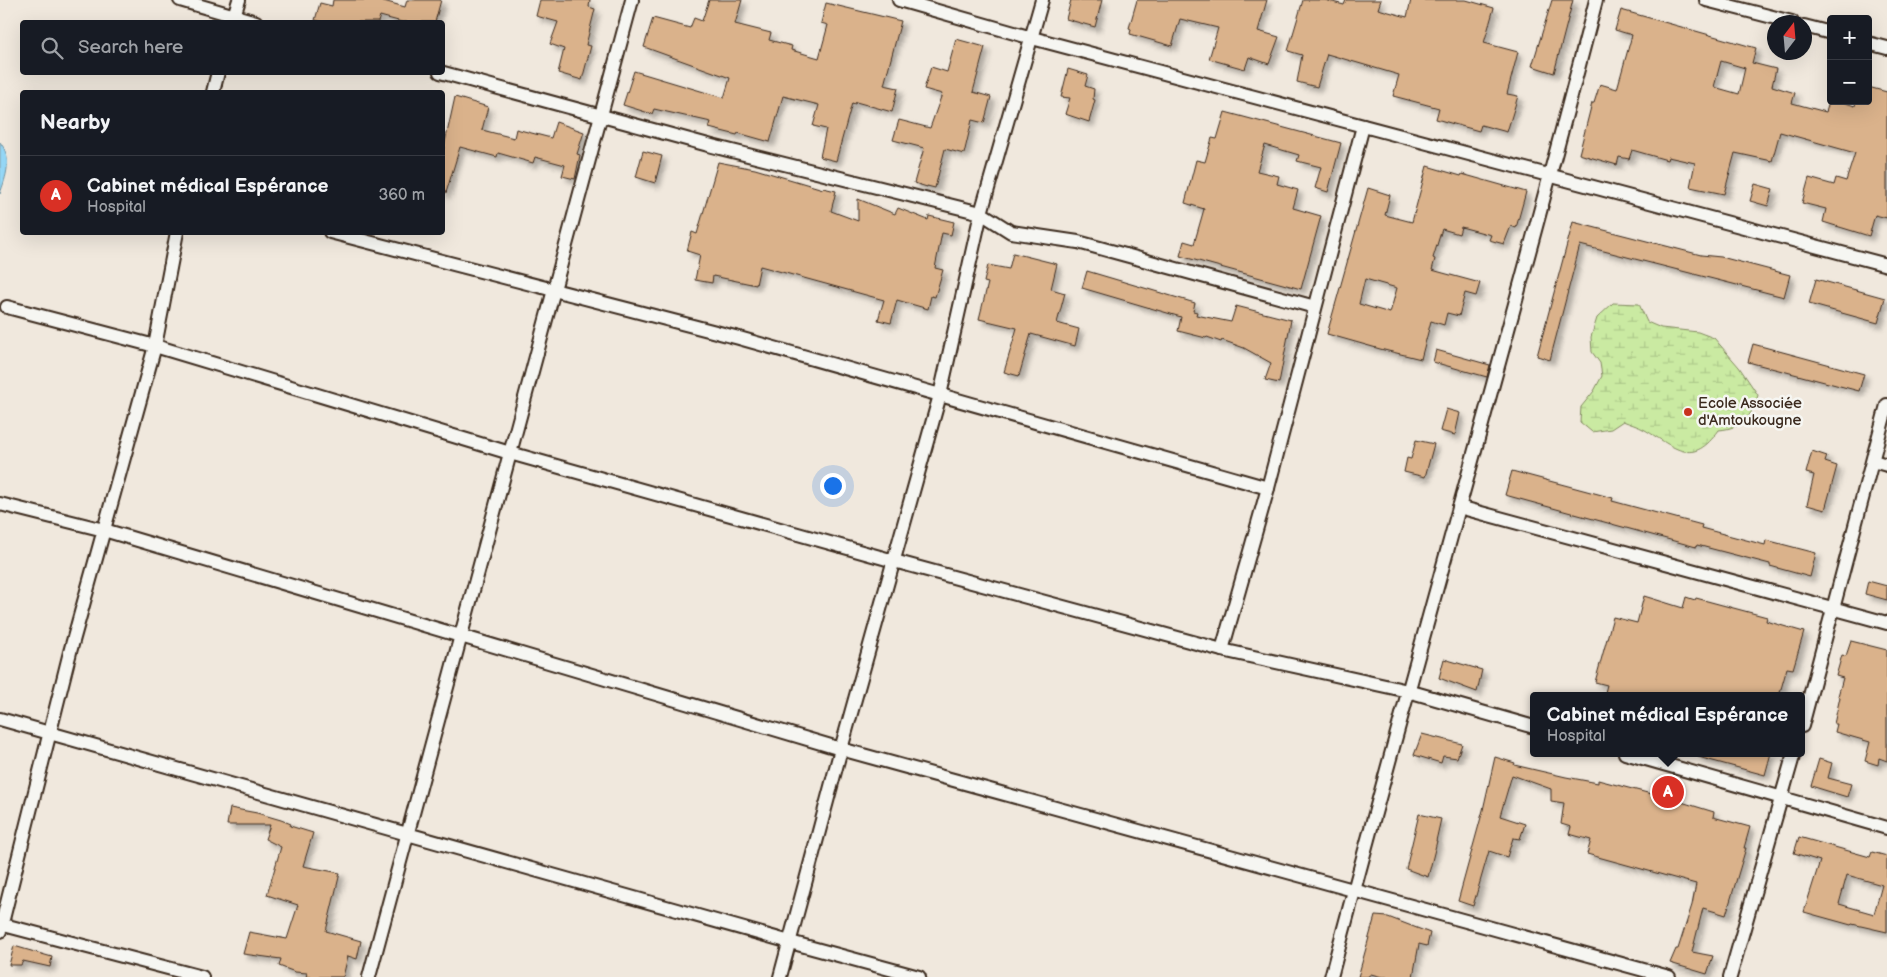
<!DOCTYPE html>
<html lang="en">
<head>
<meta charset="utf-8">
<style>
  :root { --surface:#171b24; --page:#20242c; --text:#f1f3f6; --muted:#9ea1a6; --line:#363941; --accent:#d93025 }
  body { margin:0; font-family:"Balsamiq Sans",sans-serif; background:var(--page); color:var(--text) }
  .controls { position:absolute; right:15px; top:15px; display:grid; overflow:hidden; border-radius:5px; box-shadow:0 5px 20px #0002 }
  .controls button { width:45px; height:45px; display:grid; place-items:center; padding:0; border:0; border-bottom:1px solid var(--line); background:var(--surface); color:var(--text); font:25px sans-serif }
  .compass { position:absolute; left:1767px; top:15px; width:45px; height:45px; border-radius:50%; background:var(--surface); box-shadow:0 5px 20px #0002; rotate:16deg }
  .you { position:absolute; left:832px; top:485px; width:18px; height:18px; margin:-12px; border:4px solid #fff; border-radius:50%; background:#1a73e8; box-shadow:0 0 0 8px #1a73e833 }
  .badge { display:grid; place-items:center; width:32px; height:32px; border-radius:50%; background:var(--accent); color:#fff; font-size:16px; font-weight:700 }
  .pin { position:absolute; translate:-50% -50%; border:2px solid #fff; box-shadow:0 1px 5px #0006 }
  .popup { position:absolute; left:1530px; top:692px; width:275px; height:65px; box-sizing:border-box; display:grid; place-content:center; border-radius:5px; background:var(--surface); filter:drop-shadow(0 1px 4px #0005); font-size:16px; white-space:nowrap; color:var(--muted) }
  .popup b { font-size:19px; color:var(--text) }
  .popup::after { content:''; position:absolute; left:50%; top:100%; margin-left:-10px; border:10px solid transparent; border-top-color:var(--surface) }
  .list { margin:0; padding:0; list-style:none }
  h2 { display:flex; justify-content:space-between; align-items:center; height:65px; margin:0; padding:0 20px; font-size:21px }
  h2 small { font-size:16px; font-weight:400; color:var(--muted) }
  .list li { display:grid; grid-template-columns:32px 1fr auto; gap:15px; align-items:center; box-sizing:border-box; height:80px; padding:0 20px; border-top:1px solid var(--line) }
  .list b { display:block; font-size:19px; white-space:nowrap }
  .list p { margin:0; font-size:16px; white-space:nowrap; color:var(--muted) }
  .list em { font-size:16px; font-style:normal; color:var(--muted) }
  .icon { flex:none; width:28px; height:28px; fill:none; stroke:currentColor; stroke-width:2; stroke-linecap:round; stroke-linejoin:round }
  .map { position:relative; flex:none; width:1887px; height:977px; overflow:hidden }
  .search { position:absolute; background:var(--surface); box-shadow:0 5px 20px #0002; left:20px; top:20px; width:425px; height:55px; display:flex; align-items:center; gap:12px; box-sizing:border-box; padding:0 18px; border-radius:5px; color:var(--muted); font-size:19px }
  .panel { position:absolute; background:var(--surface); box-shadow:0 5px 20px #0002; left:20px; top:90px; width:425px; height:145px; border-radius:5px }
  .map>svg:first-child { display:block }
</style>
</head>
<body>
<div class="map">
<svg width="1887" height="977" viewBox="0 0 1887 977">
  <defs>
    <pattern id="wetland-marsh" width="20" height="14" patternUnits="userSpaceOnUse" patternTransform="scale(1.25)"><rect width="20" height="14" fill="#caeaa2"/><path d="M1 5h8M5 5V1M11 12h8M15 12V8" fill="none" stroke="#aec98b"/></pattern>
    <filter id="shadow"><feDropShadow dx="4.5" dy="4.5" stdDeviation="2.5" flood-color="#0004"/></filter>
  </defs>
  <rect width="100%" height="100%" fill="#f0e8dd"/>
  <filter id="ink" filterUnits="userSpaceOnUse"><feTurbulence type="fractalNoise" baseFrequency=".02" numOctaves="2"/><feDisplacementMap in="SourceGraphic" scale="10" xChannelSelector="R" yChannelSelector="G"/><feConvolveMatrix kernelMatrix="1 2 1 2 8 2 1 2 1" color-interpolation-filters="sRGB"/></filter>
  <g filter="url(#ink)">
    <path fill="url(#wetland-marsh)" stroke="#828a60" d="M1613 303 1639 304 1647 322 1661 328 1698 332 1714 338 1739 367 1758 395C1752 417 1742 428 1719 430 1692 468 1676 448 1645 430 1638 426 1630 424 1623 421L1611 429 1592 432 1580 422 1581 407 1594 391 1602 376 1600 363 1592 352 1591 337 1597 318Z"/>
    <path fill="#95d7f6" stroke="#7192a0" d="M0 142C13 159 6 176 0 194Z"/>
    <g fill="#dab28b" stroke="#3b2a1e" fill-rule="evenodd" filter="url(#shadow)">
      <polygon points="333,0 380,0 405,7 407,0 441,0 435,22 402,22 380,16 378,22 323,22 315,20 320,3 332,6"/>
      <polygon points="540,0 590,0 589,7 595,9 586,45 591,46 582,80 558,73 564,49 550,44 558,22 536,16"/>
      <polygon points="709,0 742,0 735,24 771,33 769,40 792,46 791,50 819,58 828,25 821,23 826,3 901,21 884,85 898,88 892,112 856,102 855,104 852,103 836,161 820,157 826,129 813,126 819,105 783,96 770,142 738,133 737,135 709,128 711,122 654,109 652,114 623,105 634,71 724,98 730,78 644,47 653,18 690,28 694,18 702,21"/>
      <polygon points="1071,0 1102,0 1095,27 1066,19"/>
      <polygon points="1137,0 1267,0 1258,31 1279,37 1269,64 1249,57 1245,69 1209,59 1218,28 1180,19 1172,46 1130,34 1131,29 1129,28"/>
      <polygon points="1303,0 1325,0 1344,5 1346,0 1381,0 1378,9 1407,17 1411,0 1466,0 1494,8 1484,43 1518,52 1507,94 1518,96 1507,132 1481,125 1479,131 1436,119 1439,108 1393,96 1399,75 1327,54 1317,87 1297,82 1302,55 1288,51"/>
      <polygon points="1552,0 1573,0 1554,73 1532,66"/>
      <path d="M1621 10 1756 48 1752 63 1776 69 1772 86 1795 93 1792 103 1826 112 1830 99 1831 101H1839L1855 106 1856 101H1868V87L1887 92V218L1875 215 1869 236 1823 222 1826 209 1802 203 1809 178 1834 185 1836 178 1846 181 1855 153 1780 132 1772 161 1735 153 1724 194 1690 187 1695 163 1668 157 1667 160 1632 150 1629 159 1619 157 1617 165 1579 154 1592 103H1594L1600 84 1617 89 1632 35 1615 30ZM1721 61 1745 68 1739 94 1714 87Z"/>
      <polygon points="956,39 985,47 973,92 991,97 984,123 972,120 964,154 945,149 935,188 927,186 927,187 914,183 924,148 893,140 899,120 930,128 942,94 924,89 931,67 947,72"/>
      <polygon points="1068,69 1088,75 1085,86 1094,89 1093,99 1095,100 1089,122 1065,114 1070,98 1061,97"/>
      <polygon points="455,97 488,107 482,130 514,138 516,129 551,138 556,122 584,132 577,154 580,155 575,179 562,176 565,165 535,157 533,163 498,153 497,157 460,147 446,193 442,193 442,156"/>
      <polygon points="1225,112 1341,143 1328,192 1315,188 1321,167 1297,161 1299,155 1265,145 1257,171 1279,176 1277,184 1298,190 1293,208 1321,216 1301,289 1180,256 1184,241 1194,244 1204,209 1185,203 1196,160 1205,162 1212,138 1217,139"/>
      <polygon points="643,151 662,156 655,183 636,177"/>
      <polygon points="718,162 755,169 823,189 823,188 836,191 831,211 858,221 858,199 895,214 898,208 928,220 929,216 954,222 951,235 942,233 935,268 943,270 935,297 931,296 928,309 897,300 891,323 878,320 884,300 760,266 756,285 713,276 712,283 695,280 700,255 687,251 692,232 697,234"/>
      <path d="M1427 166 1461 176 1462 174 1526 192 1516 228 1511 226 1504 244 1489 240 1491 235 1461 227 1459 234 1442 229 1433 258 1435 259 1432 270 1480 283 1476 296 1465 293 1459 316 1447 313 1444 325 1431 321 1421 359 1380 349 1327 334 1368 188 1390 195 1385 215 1412 222ZM1365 279 1397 288 1390 313 1359 304Z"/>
      <polygon points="1755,184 1773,189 1768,206 1750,201"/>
      <polygon points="1573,222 1701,255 1721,257 1790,275 1784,297 1580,245 1550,360 1537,356"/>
      <polygon points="1013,253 1057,264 1051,289 1065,293 1057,323 1079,329 1075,346 1031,334 1019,376 1004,372 1017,328 979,319 988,283 984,282 988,265 1009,269"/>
      <polygon points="1087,271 1195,303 1193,311 1197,312 1196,315 1231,322 1236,306 1291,320 1279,383 1265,380 1271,363 1244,348 1222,340 1221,342 1207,337 1206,338 1178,331 1181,317 1082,288"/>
      <polygon points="1816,279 1885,298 1878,323 1809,304"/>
      <polygon points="1753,344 1864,374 1859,391 1748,362"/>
      <polygon points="1436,350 1490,365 1487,377 1433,362"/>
      <polygon points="1446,409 1460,413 1455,435 1440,431"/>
      <polygon points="1416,440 1434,444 1425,477 1404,472 1407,458 1411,459"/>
      <polygon points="1812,451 1827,456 1825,462 1837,466 1825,510 1807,505 1814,475 1806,473"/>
      <polygon points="1512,471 1613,498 1612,501 1702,525 1701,528 1765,545 1766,540 1816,553 1810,577 1770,566 1770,564 1697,545 1696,547 1505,495"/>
      <polygon points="1868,581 1887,586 1887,600 1865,594"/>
      <polygon points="1644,596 1683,608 1686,597 1695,600 1696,598 1767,617 1766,621 1804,632 1793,669 1787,668 1779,696 1604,696 1607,685 1595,682 1613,617 1637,623"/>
      <polygon points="1851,641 1887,650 1887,761 1879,758 1878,765 1865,761 1870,742 1835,732 1837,724 1834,724 1840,697 1838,696 1843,678 1836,676 1842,655 1846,656"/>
      <polygon points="1444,659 1482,670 1477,692 1439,678"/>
      <polygon points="1422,734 1462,744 1457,758 1443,756 1441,763 1414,755"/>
      <polygon points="1699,753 1771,753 1765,775 1698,757"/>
      <polygon points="1495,757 1515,763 1514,765 1566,777 1598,783 1598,780 1678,801 1714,812 1713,817 1750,827 1744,848 1746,848 1726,915 1703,908 1692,952 1713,956 1707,974 1670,963 1676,949 1678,949 1692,905 1696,884 1587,854 1591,840 1569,834 1571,827 1561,824 1564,803 1551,801 1551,789 1512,775 1500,816 1525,824 1520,839 1513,838 1507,857 1489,851 1473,906 1458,901 1483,810"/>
      <polygon points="1819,759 1832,763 1828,778 1851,784 1847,797 1811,786"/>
      <polygon points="230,808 257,813 281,820 291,824 290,826 313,833 303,866 340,873 326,931 361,941 357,959 348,956 343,977 306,977 307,973 295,972 279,966 281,959 243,954 249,932 287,939 298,905 267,895 281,847 265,839 270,825 227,825"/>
      <polygon points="1419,814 1441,819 1436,841 1437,841 1428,877 1406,869"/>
      <path d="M1799 837 1870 857 1872 852 1887 856V932L1852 924 1851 925 1804 912 1820 861 1794 853ZM1847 875 1882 885 1874 914 1839 904Z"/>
      <polygon points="1375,916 1388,917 1430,933 1427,946 1419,944 1413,977 1382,977 1371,974 1367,977 1358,977"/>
      <polygon points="14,946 52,957 50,967 23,961 21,965 9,965"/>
    </g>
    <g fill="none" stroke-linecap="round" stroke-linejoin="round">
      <g stroke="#3b2a1e" stroke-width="16">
        <g id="minor">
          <polyline points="180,0 256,22"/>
          <polyline points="899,0 1032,38 1887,265"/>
          <polyline points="1706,0 1792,22"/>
          <polyline points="232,22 239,0"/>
          <polyline points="1804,26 1831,33"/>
          <polyline points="1868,43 1887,48"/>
          <polyline points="440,72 712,146 981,213 1011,232 1078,242 1315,307"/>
          <polyline points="213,92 218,72"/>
          <polyline points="330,232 739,338 1268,488"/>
          <polyline points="7,307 155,346 510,453 894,561 1222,650 1408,691 1534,727"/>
          <polyline points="1873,461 1887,465"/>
          <polyline points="0,504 104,530 841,749 1669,977"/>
          <polyline points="1459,507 1887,623"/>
          <polyline points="1222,650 1268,488 1363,126"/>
          <polyline points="0,719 790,942 919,977"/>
          <polyline points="1802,726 1887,405"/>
          <polyline points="1625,753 1887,828"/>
          <polyline points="0,924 202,977"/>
          <polyline points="0,931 70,652 155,346 177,232"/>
          <polyline points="369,977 632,0"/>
          <polyline points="780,977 841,749 940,395 981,213 1042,0"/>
          <path d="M1331 977C1417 651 1512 327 1596 0"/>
          <polyline points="1730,977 1794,753"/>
        </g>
      </g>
      <use href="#minor" stroke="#f6f6f2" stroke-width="12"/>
    </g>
  </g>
  <circle fill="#c8321e" stroke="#f6f6f2" stroke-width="2" cx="1688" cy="412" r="5"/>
  <g text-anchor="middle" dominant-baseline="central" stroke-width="5" stroke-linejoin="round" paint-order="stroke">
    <g font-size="15" fill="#3b2a1e" stroke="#f6f6f2" text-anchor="start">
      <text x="1698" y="403">Ecole Associée<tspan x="1698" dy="17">d'Amtoukougne</tspan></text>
    </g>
  </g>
</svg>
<div class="controls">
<button>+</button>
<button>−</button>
</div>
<svg class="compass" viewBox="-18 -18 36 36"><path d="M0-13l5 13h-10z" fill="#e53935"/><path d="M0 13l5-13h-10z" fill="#9ea1a6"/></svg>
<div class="you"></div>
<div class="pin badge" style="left:1668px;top:792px">A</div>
<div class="popup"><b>Cabinet médical Espérance</b>Hospital</div>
<div class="search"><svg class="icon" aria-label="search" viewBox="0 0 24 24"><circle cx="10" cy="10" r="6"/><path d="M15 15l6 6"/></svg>Search here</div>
<section class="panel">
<h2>Nearby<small></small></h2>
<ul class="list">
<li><span class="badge">A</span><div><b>Cabinet médical Espérance</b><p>Hospital</p></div><em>360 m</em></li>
</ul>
</section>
</div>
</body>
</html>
